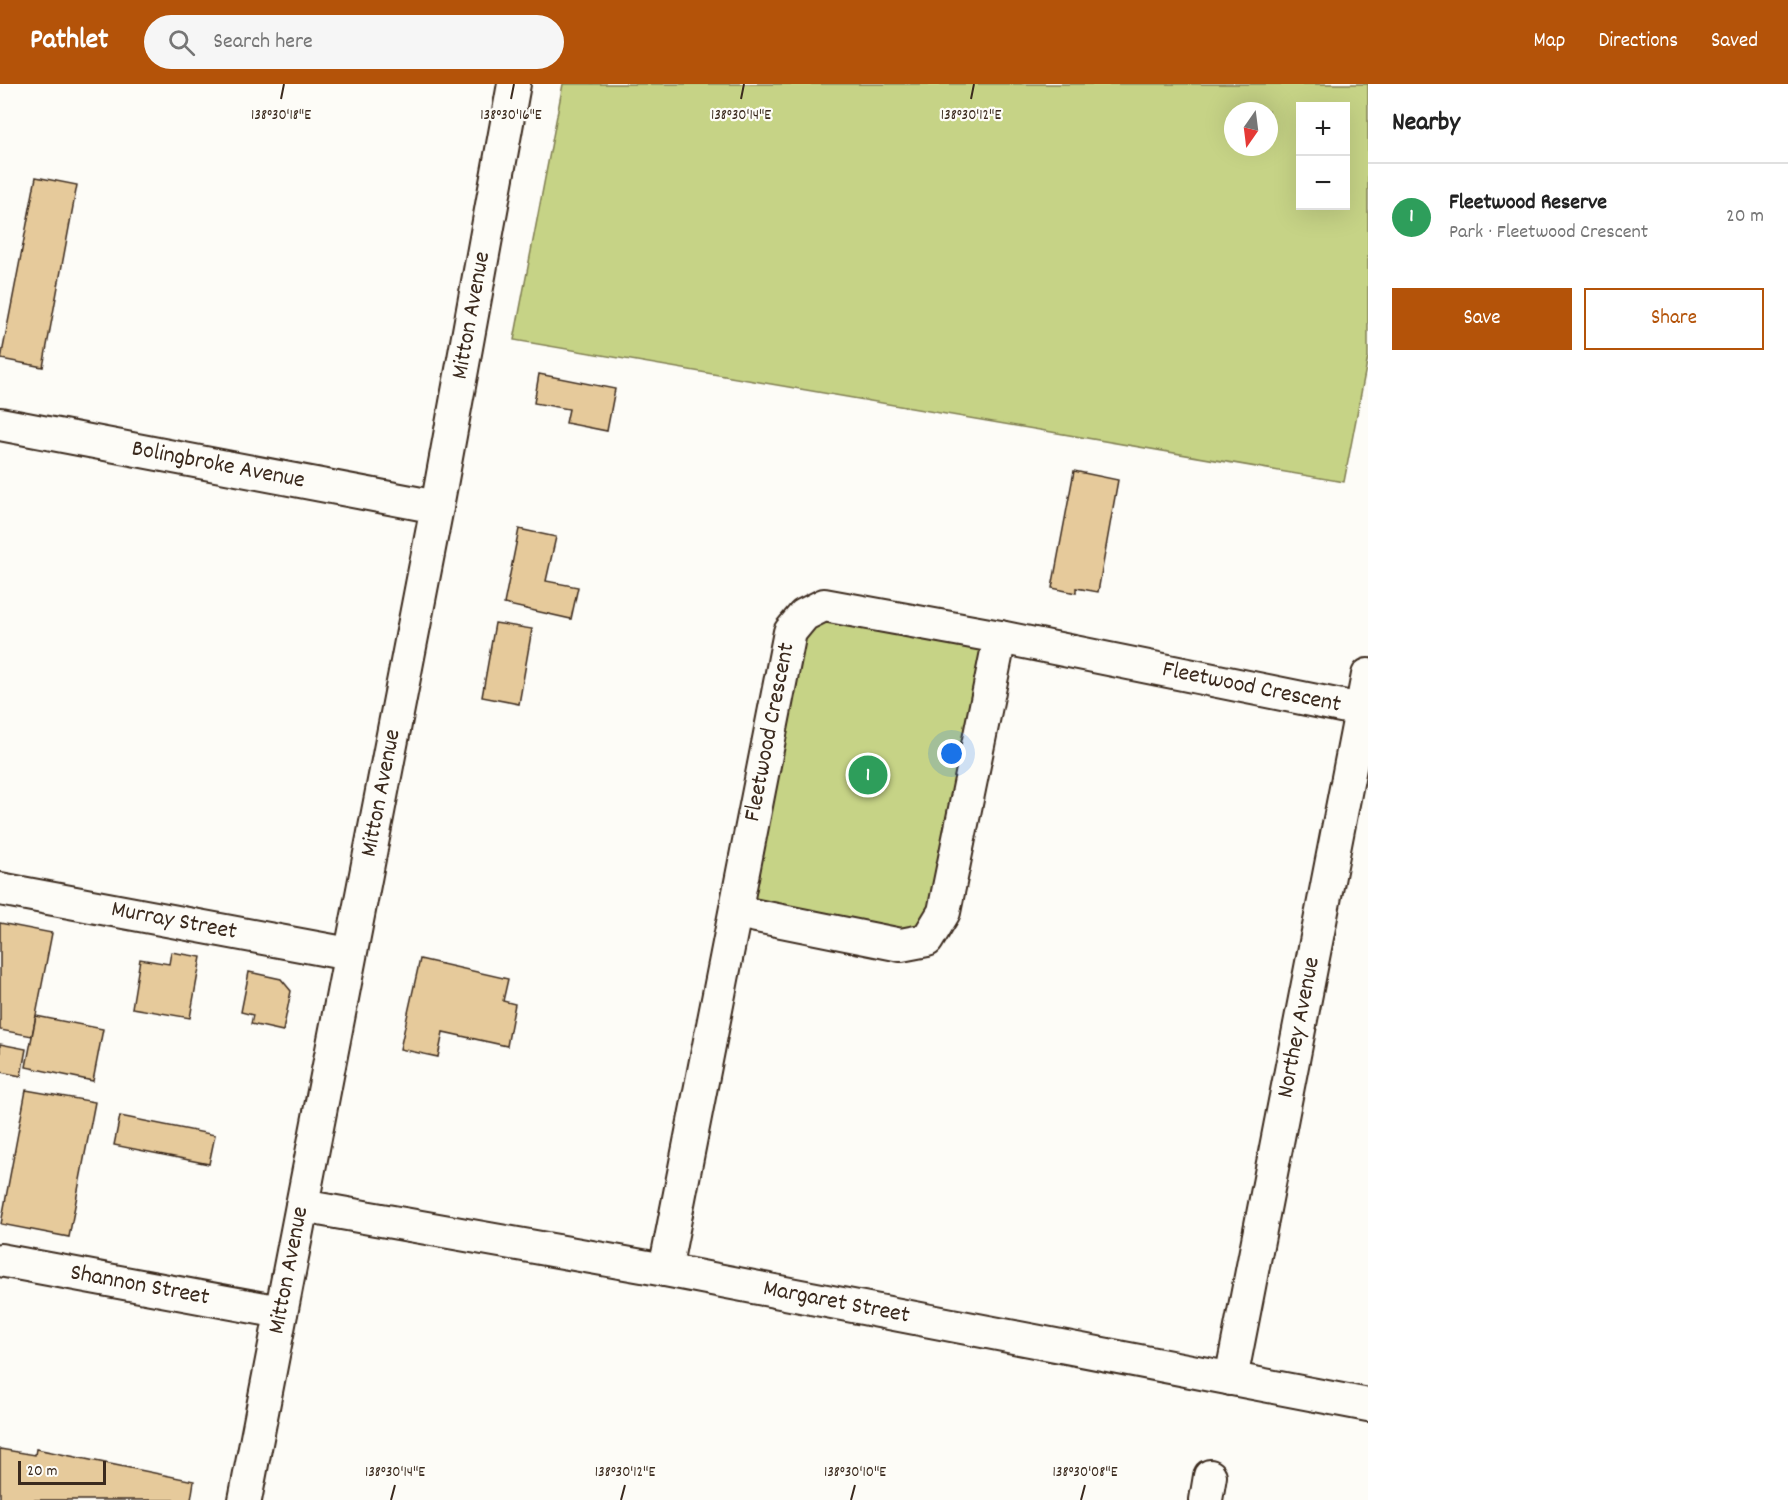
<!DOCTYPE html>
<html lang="en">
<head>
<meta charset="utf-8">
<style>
  :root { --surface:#fff; --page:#f6f6f6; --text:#222; --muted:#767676; --line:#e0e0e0; --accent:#b45309 }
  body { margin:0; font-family:Dekko,sans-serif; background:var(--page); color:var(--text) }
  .controls { position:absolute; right:18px; top:18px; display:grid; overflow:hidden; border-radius:0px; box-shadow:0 6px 24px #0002 }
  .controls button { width:54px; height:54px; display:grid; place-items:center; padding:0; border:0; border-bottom:2px solid var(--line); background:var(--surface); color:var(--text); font:30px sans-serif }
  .compass { position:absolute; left:1224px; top:18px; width:54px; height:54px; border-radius:50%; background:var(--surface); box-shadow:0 6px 24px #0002; rotate:194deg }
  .scale { position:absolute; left:18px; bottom:15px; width:88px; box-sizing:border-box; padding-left:6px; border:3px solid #3b2a1e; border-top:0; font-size:16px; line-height:21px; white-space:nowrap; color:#3b2a1e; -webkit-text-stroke:4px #fdfcf7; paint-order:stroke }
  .you { position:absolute; left:952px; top:670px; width:21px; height:21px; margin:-15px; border:4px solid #fff; border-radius:50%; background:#1a73e8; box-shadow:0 0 0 9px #1a73e833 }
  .badge { display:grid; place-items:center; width:39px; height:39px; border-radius:50%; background:var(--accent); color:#fff; font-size:20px; font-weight:700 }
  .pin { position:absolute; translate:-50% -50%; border:3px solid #fff; box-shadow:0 2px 6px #0006 }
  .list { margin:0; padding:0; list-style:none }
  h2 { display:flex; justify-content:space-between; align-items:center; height:78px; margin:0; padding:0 24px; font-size:26px }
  h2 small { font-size:20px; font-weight:400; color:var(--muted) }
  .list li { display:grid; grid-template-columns:39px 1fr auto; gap:18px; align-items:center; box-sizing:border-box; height:108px; padding:0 24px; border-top:2px solid var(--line) }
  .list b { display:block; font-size:22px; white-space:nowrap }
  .list p { margin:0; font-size:20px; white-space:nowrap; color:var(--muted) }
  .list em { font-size:20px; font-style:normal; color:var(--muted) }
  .actions { display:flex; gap:12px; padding:18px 24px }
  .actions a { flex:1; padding:14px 0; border:2px solid var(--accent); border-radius:0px; text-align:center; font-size:21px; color:var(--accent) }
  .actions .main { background:var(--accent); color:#fff }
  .icon { flex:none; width:33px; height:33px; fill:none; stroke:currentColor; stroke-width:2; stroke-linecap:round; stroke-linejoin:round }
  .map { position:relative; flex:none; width:1368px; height:1416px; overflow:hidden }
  header { display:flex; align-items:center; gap:36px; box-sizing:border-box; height:84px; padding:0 30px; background:var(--accent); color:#fff }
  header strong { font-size:28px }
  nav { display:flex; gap:33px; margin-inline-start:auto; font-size:21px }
  .search { width:420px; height:54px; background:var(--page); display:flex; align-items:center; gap:15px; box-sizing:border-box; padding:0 21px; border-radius:33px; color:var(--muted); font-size:22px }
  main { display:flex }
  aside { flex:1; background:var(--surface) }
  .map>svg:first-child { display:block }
</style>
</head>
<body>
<header>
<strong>Pathlet</strong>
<div class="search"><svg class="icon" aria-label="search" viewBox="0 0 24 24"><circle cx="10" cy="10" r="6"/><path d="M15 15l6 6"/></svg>Search here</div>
<nav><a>Map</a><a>Directions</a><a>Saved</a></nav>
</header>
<main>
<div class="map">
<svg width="1368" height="1416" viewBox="0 0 1368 1416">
  <rect width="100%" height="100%" fill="#fdfcf7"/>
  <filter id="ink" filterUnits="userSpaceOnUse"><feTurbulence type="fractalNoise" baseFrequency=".0167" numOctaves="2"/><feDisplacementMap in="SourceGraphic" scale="12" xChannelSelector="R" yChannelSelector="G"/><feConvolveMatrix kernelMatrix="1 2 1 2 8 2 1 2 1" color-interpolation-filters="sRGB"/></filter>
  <g filter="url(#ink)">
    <g fill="#c6d386" stroke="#807e52" stroke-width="1.5" fill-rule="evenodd">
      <path d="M563 0H1368V273L1344 398 514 256ZM1300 22H1346V122H1300ZM1233 27H1269V63H1233Z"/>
      <polygon points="825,534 992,561 923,848 903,851 747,821 798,554"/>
    </g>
    <g fill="#e6ca9b" stroke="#3b2a1e" stroke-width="1.5">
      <polygon points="36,93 77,101 43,283 1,275"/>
      <polygon points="539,290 615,305 607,347 566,339 569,325 534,319"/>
      <polygon points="1074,387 1118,396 1098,508 1076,504 1076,509 1052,504"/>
      <polygon points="519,445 556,453 546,497 578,503 571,535 504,520"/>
      <polygon points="495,539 532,545 519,620 482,613"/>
      <polygon points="0,839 52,849 32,952 0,946"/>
      <polygon points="171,868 201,873 190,934 132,924 140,875 169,880"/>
      <polygon points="420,875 508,895 503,917 515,920 507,962 443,948 438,973 400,965"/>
      <polygon points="249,888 281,895 291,907 283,947 251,940 253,931 241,928"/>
      <polygon points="36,932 103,945 93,997 26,983"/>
      <polygon points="0,960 26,965 21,992 0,988"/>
      <polygon points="26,1006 95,1018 69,1153 1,1140"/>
      <polygon points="120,1032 215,1051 209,1080 114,1061"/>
      <polygon points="0,1365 35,1371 36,1365 194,1397 191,1416 0,1416"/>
    </g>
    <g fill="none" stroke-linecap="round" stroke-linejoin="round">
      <g stroke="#3b2a1e" stroke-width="36">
        <g id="street">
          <path id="s1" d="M0 340 437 423"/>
          <path id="s2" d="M0 805 349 870"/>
          <polyline points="737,828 901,861 927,856 944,828 1000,553"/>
          <path id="s3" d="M302 1122 665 1186 1368 1321"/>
          <path id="s4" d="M0 1176 281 1228"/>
          <path id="s5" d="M665 1186 790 548 804 531 824 521 1000 553 1361 626"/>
          <path id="s6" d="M1231 1295 1368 591"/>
          <path id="s7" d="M245 1416 437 423 514 0"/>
          <polyline points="1206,1416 1210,1392"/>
        </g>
      </g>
      <use href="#street" stroke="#fdfcf7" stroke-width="32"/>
    </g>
  </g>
  <path fill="none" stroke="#3b2a1e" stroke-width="2" d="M281 15 284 0M511 15 514 0M741 15 744 0M971 15 974 0M391 1416 395 1401M621 1416 625 1401M851 1416 855 1401M1081 1416 1085 1401"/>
  <g text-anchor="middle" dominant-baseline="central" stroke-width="4.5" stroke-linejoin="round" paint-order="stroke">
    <g font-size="24" fill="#3b2a1e" stroke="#fdfcf7">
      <text stroke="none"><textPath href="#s7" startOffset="1206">Mitton Avenue</textPath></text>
      <text stroke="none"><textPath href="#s1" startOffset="222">Bolingbroke Avenue</textPath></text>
      <text stroke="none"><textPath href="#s5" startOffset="1130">Fleetwood Crescent</textPath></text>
      <text stroke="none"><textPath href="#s5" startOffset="548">Fleetwood Crescent</textPath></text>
      <text stroke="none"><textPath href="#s7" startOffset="720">Mitton Avenue</textPath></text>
      <text stroke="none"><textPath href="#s2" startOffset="177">Murray Street</textPath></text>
      <text stroke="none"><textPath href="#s6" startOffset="358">Northey Avenue</textPath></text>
      <text stroke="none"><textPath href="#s7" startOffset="234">Mitton Avenue</textPath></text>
      <text stroke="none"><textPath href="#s4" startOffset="142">Shannon Street</textPath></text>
      <text stroke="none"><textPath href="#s3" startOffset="543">Margaret Street</textPath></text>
    </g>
  </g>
  <g font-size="15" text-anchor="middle" fill="#3b2a1e" stroke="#fdfcf7" stroke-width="4.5" stroke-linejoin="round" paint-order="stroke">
    <text x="281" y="35">138°30'18"E</text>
    <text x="511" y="35">138°30'16"E</text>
    <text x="741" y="35">138°30'14"E</text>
    <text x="971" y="35">138°30'12"E</text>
    <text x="395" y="1392">138°30'14"E</text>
    <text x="625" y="1392">138°30'12"E</text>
    <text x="855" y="1392">138°30'10"E</text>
    <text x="1085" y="1392">138°30'08"E</text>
  </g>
</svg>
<div class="controls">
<button>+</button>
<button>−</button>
</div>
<svg class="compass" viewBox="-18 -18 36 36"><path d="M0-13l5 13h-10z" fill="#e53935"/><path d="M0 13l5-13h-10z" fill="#767676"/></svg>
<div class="scale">20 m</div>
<div class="you"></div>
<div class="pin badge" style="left:868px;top:691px;background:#2e9e5b">1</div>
</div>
<aside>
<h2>Nearby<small></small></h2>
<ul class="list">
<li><span class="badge" style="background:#2e9e5b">1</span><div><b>Fleetwood Reserve</b><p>Park · Fleetwood Crescent</p></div><em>20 m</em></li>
</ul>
<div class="actions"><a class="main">Save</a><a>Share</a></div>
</aside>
</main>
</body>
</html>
